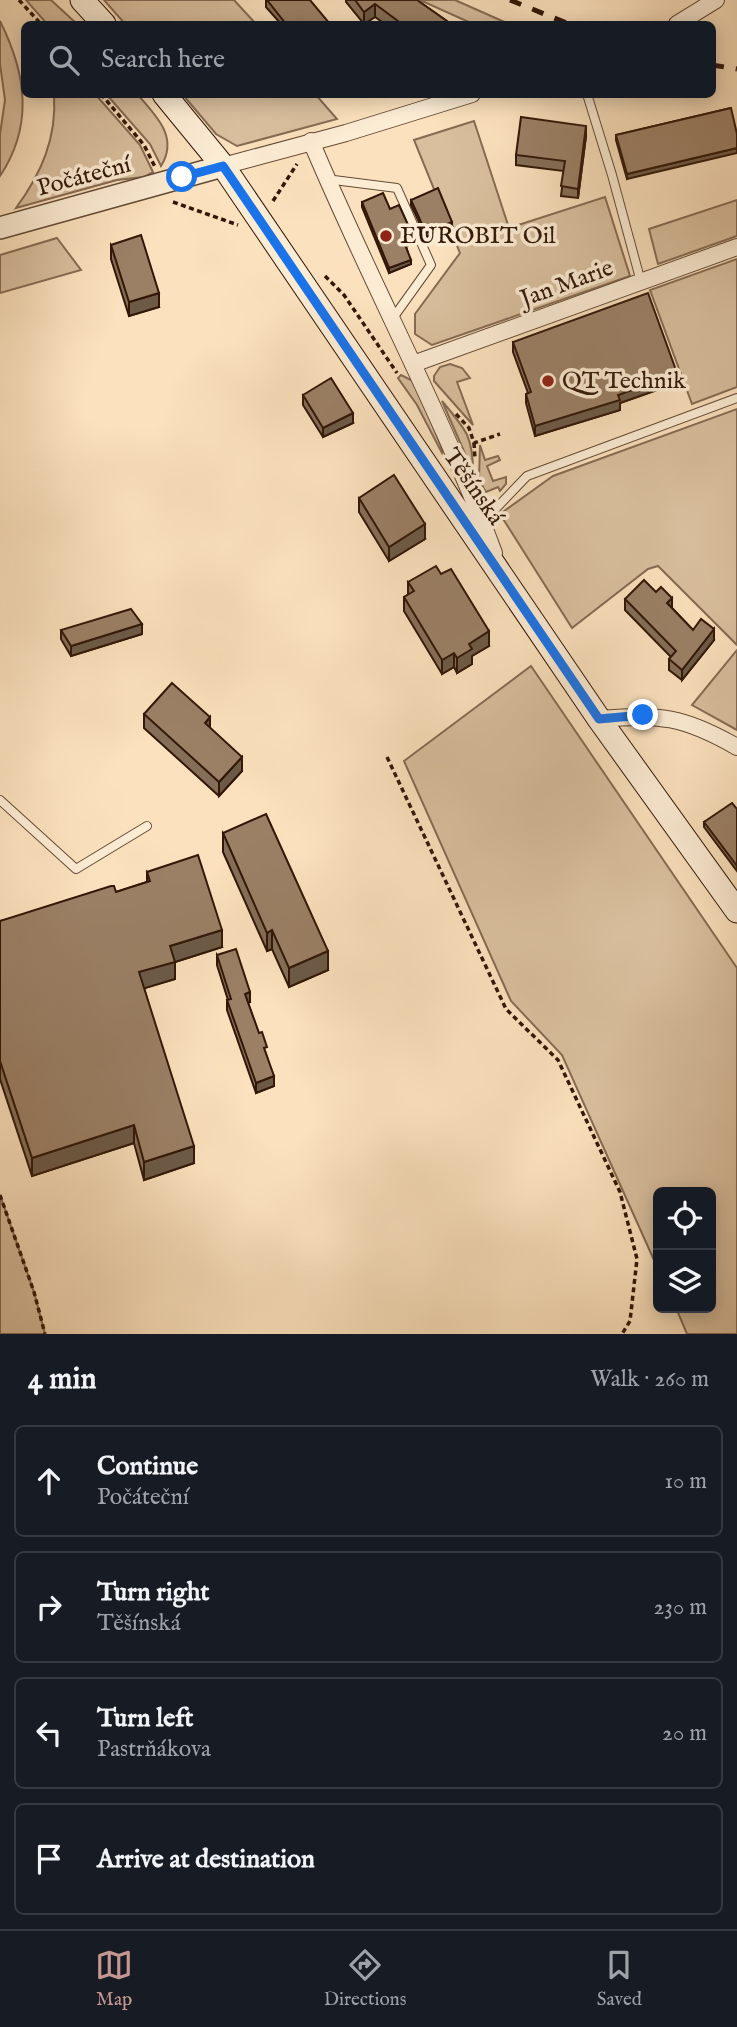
<!DOCTYPE html>
<html lang="en">
<head>
<meta charset="utf-8">
<style>
  :root { --surface:#171b24; --page:#242831; --text:#f1f3f6; --muted:#9ea1a6; --line:#363941; --accent:#c59692 }
  body { margin:0; font-family:"IM FELL English",serif; background:var(--page); color:var(--text) }
  .controls { position:absolute; right:21px; bottom:21px; display:grid; overflow:hidden; border-radius:10px; box-shadow:0 4px 18px #0003 }
  .controls button { width:63px; height:63px; display:grid; place-items:center; padding:0; border:0; border-bottom:2px solid var(--line); background:var(--surface); color:var(--text); font:35px sans-serif }
  .stop { position:absolute; width:21px; height:21px; margin:-16px; border:5px solid #1a73e8; border-radius:50%; background:#fff }
  .stop.end { background:#1a73e8; border-color:#fff; box-shadow:0 2px 7px #0008 }
  .list { margin:0; padding:0; list-style:none }
  h2 { display:flex; justify-content:space-between; align-items:center; height:91px; margin:0; padding:0 28px; font-size:30px }
  h2 small { font-size:23px; font-weight:400; color:var(--muted) }
  .list li { display:grid; grid-template-columns:46px 1fr auto; gap:21px; align-items:center; box-sizing:border-box; height:112px; margin:0 14px 14px; padding:0 14px; border:2px solid var(--line); border-radius:10px }
  .list b { display:block; font-size:26px; white-space:nowrap }
  .list p { margin:0; font-size:23px; white-space:nowrap; color:var(--muted) }
  .list em { font-size:23px; font-style:normal; color:var(--muted) }
  .icon { flex:none; width:38px; height:38px; fill:none; stroke:currentColor; stroke-width:2; stroke-linecap:round; stroke-linejoin:round }
  .map { position:relative; flex:none; width:737px; height:1334px; overflow:hidden }
  .search { position:absolute; background:var(--surface); box-shadow:0 4px 18px #0003; left:21px; right:21px; top:21px; height:77px; display:flex; align-items:center; gap:18px; box-sizing:border-box; padding:0 24px; border-radius:10px; color:var(--muted); font-size:26px }
  .sheet { height:595px; background:var(--surface) }
  nav { display:flex; justify-content:space-around; align-items:center; box-sizing:border-box; height:98px; border-top:2px solid var(--line); background:var(--surface); font-size:19px; color:var(--muted) }
  nav a { display:grid; justify-items:center; gap:4px }
  nav .on { color:var(--accent) }
  .map>svg:first-child { display:block }
</style>
</head>
<body>
<div class="map">
<svg width="737" height="1334" viewBox="0 0 737 1334">
  <rect width="100%" height="100%" fill="#fbe1bd"/>
  <filter id="stains"><feTurbulence type="fractalNoise" baseFrequency=".00286" numOctaves="4"/><feColorMatrix values="0 0 0 0 .2 0 0 0 0 .09 0 0 0 0 .02 0 0 0 .5 -.17"/></filter>
  <radialGradient id="worn" r=".72"><stop offset=".6" stop-color="#630" stop-opacity="0"/><stop offset="1" stop-color="#630" stop-opacity=".3"/></radialGradient>
  <g fill="#d9bf9e" stroke="#866b53" stroke-width="2">
    <polygon points="26,0 51,0 77,24 47,24"/>
    <polygon points="104,0 234,0 256,24 125,24"/>
    <polygon points="420,0 455,0 509,24 473,24"/>
    <path d="M0 21C26 73 34 125 0 176V134L5 100 0 64Z"/>
    <path d="M54 95H96L140 145 153 172 144 177 117 180 16 208C41 174 57 138 54 95Z"/>
    <path d="M107 95H138C156 116 179 137 161 166L150 144Z"/>
    <polygon points="183,95 316,95 337,119 237,146 216,134"/>
    <polygon points="474,121 509,228 605,197 630,276 432,345 415,334 415,314 460,253 414,140"/>
    <polygon points="737,200 737,236 658,264 649,229"/>
    <polygon points="57,238 81,270 0,293 0,255"/>
    <polygon points="737,259 737,387 692,404 650,290"/>
    <polygon points="450,364 462,368 470,378 457,382 473,425 434,381 434,376 440,367"/>
    <polygon points="401,375 415,382 443,451 442,453 417,405 398,378"/>
    <path d="M442 401C465 429 473 435 473 472Z"/>
    <polygon points="737,409 737,645 658,566 648,569 572,628 500,514 553,476"/>
    <polygon points="480,445 485,460 498,456 500,460 487,466 493,481 506,477 506,484 500,491 498,487 486,492 479,480"/>
    <polygon points="737,650 737,730 692,705"/>
    <polygon points="531,666 737,968 737,1334 687,1334 676,1308 711,1308 711,1192 658,1192 658,1269 562,1055 511,1001 404,761"/>
    <polygon points="0,1195 34,1292 45,1334 0,1334"/>
  </g>
  <g fill="none" stroke-linecap="round" stroke-linejoin="round">
    <g stroke="#644a35" stroke-width="10">
      <g id="service">
        <polyline points="587,94 612,175 641,282"/>
        <polyline points="326,179 397,188 431,265 393,318"/>
        <polyline points="481,524 527,476 737,398"/>
        <polyline points="0,800 76,869 147,826"/>
      </g>
    </g>
    <g stroke="#644a35" stroke-width="18">
      <g id="minor">
        <polyline points="677,24 716,0"/>
        <path d="M311 141C369 280 442 413 494 553"/>
        <polyline points="223,166 346,133 472,94"/>
        <polyline points="413,364 737,247"/>
        <path d="M599 719C660 714 683 716 737 747"/>
      </g>
    </g>
    <g stroke="#644a35" stroke-width="24">
      <polyline id="tertiary" points="0,228 223,166"/>
    </g>
    <g stroke="#321708" stroke-width="25">
      <g id="secondary">
        <polyline points="82,0 104,24"/>
        <polyline points="164,94 223,166 599,719 737,911"/>
      </g>
    </g>
    <g stroke="#321708" stroke-width="3.5" stroke-dasharray="5 3.5" stroke-linecap="butt">
      <polyline points="19,0 41,24"/>
      <polyline points="101,94 144,145 155,167"/>
      <polyline points="273,201 297,164"/>
      <polyline points="173,202 238,225"/>
      <polyline points="325,276 344,295 397,373"/>
      <polyline points="456,414 469,428 474,443 500,434"/>
      <polyline points="474,443 475,459"/>
      <polyline points="387,757 506,1009 558,1060 620,1192 637,1259 630,1321 622,1334"/>
      <polyline points="0,1195 34,1292 45,1334"/>
    </g>
    <use href="#service" stroke="#fcecd4" stroke-width="8"/>
    <use href="#minor" stroke="#fcecd4" stroke-width="16"/>
    <use href="#tertiary" stroke="#fcecd4" stroke-width="21"/>
    <use href="#secondary" stroke="#fcecd4" stroke-width="23"/>
    <g stroke="#321708" stroke-width="5" stroke-dasharray="12 12" stroke-linecap="butt">
      <polyline points="510,0 569,24"/>
      <polyline points="712,65 737,69"/>
    </g>
  </g>
  <g fill="#856e58" stroke="#321708" stroke-width="2">
    <polygon points="266,0 330,24 281,24 266,7"/>
    <polygon points="346,0 417,0 451,24 385,24 375,17 364,24 346,2"/>
    <polygon points="731,108 627,179 616,140 616,135"/>
    <polygon points="586,136 578,198 561,196 564,171 516,165 516,155"/>
    <polygon points="411,200 452,226 426,237 411,205"/>
    <polygon points="362,202 390,209 414,243 406,246 411,264 389,273 362,207"/>
    <polygon points="111,245 159,307 129,316 111,259"/>
    <polygon points="513,342 677,383 620,403 620,410 535,436 526,403 526,394 528,393 513,352"/>
    <polygon points="303,395 353,423 323,437 303,405"/>
    <polygon points="359,498 425,539 389,561 359,512"/>
    <polygon points="408,582 489,646 472,656 472,664 457,673 454,667 442,674 404,611 404,597 408,595"/>
    <polygon points="625,599 672,608 693,630 714,640 682,680 669,670 669,659 671,657 625,610"/>
    <polygon points="61,630 142,634 71,656 61,639"/>
    <polygon points="144,714 210,728 242,771 219,796 144,728"/>
    <polygon points="737,809 737,871 704,827 704,822"/>
    <polygon points="223,833 328,970 289,987 272,949 267,951 223,852"/>
    <polygon points="147,872 222,947 175,962 175,979 144,988 194,1163 144,1180 134,1143 32,1176 0,1079 0,921 116,892 147,882"/>
    <polygon points="217,955 250,1002 248,1003 267,1057 274,1086 256,1093 227,1010 227,1000 228,1000 217,965"/>
  </g>
  <g fill="#6c5a47" stroke="#321708" stroke-width="2">
    <polygon points="375,4 375,17 364,24 364,12"/>
    <polygon points="586,126 586,136 578,198 578,189"/>
    <polygon points="737,148 737,153 627,179 627,174"/>
    <polygon points="452,222 452,226 426,237 426,233"/>
    <polygon points="414,238 414,243 404,247 404,242"/>
    <polygon points="411,260 411,264 389,273 389,268"/>
    <polygon points="159,293 159,307 129,316 129,302"/>
    <polygon points="677,373 677,383 620,403 620,410 535,436 535,426"/>
    <polygon points="353,413 353,423 323,437 323,428"/>
    <polygon points="425,524 425,539 389,561 389,547"/>
    <polygon points="672,598 672,609 667,603"/>
    <polygon points="142,624 142,634 71,656 71,646"/>
    <polygon points="714,629 714,640 682,680 682,670"/>
    <polygon points="489,631 489,646 472,656 472,664 457,673 457,658 469,644"/>
    <polygon points="454,653 454,667 442,674 442,660"/>
    <polygon points="210,717 210,732 205,723"/>
    <polygon points="242,757 242,771 219,796 219,782"/>
    <polygon points="222,930 222,947 175,962 175,979 139,990 139,972 170,946"/>
    <polygon points="272,930 272,949 267,951 267,933"/>
    <polygon points="328,951 328,970 289,987 289,968"/>
    <polygon points="250,992 250,1002 245,1003 245,994"/>
    <polygon points="274,1076 274,1086 256,1093 256,1083"/>
    <polygon points="134,1125 134,1143 32,1176 32,1158"/>
    <polygon points="194,1146 194,1163 144,1180 144,1162"/>
  </g>
  <g fill="#9b8066" stroke="#321708" stroke-width="2">
    <polygon points="267,0 310,0 330,24 286,24"/>
    <polygon points="355,0 417,0 451,24 402,24 375,4 364,12"/>
    <polygon points="731,108 737,134 737,148 627,174 616,135"/>
    <polygon points="521,117 586,126 578,189 561,186 565,161 516,155"/>
    <polygon points="438,188 452,222 426,233 411,200"/>
    <polygon points="383,193 390,209 399,205 414,238 404,242 411,260 389,268 362,202"/>
    <polygon points="141,235 159,293 129,302 111,245"/>
    <polygon points="648,293 677,373 618,395 620,400 535,426 526,394 531,392 513,342"/>
    <polygon points="331,378 353,413 323,428 303,395"/>
    <polygon points="394,475 425,524 389,547 359,498"/>
    <polygon points="436,566 441,574 451,569 489,631 469,644 472,649 457,658 454,653 442,660 404,597 414,591 408,582"/>
    <polygon points="644,580 656,592 661,587 672,598 667,603 693,630 701,619 714,629 682,670 669,659 676,651 625,599"/>
    <polygon points="131,609 142,624 71,646 61,630"/>
    <polygon points="172,683 210,717 205,723 242,757 219,782 144,714"/>
    <polygon points="732,803 737,809 737,866 704,822"/>
    <polygon points="266,814 328,951 289,968 272,930 267,933 223,833"/>
    <polygon points="198,855 222,930 170,946 175,962 139,972 194,1146 144,1162 134,1125 32,1158 0,1061 0,921 111,886 114,886 116,892 150,881 147,872"/>
    <polygon points="236,949 250,992 245,994 259,1033 262,1032 267,1047 264,1048 274,1076 256,1083 227,1000 231,999 217,955"/>
  </g>
  <g fill="none" stroke-linecap="round" stroke-linejoin="round">
    <polyline stroke="#1a73e8" stroke-width="9" points="182,177 223,166 599,719 643,715"/>
  </g>
  <g fill="#8f2418" stroke="#fcecd4" stroke-width="2.5">
    <circle cx="386" cy="236" r="7"/>
    <circle cx="548" cy="381" r="7"/>
  </g>
  <g text-anchor="middle" dominant-baseline="central" stroke-width="7" stroke-linejoin="round" paint-order="stroke">
    <g font-size="24" fill="#321708" stroke="#fcecd4">
      <text transform="translate(84 177) rotate(-15)">Počáteční</text>
      <text transform="translate(567 284) rotate(-20)">Jan Marie</text>
      <text transform="translate(473 487) rotate(55)">Těšínská</text>
    </g>
    <g font-size="24" fill="#321708" stroke="#fcecd4" text-anchor="start">
      <text x="400" y="236">EUROBIT Oil</text>
      <text x="562" y="381">QT Technik</text>
    </g>
  </g>
  <rect width="100%" height="100%" filter="url(#stains)"/>
  <rect width="100%" height="100%" fill="url(#worn)"/>
</svg>
<div class="controls">
<button><svg class="icon" aria-label="locate" viewBox="0 0 24 24"><circle cx="12" cy="12" r="6"/><path d="M12 2v4M12 18v4M2 12h4M18 12h4"/></svg></button>
<button><svg class="icon" aria-label="layers" viewBox="0 0 24 24"><path d="M12 4l9 5-9 5-9-5zM3 14l9 5 9-5"/></svg></button>
</div>
<div class="stop" style="left:182px;top:177px"></div>
<div class="stop end" style="left:643px;top:715px"></div>
<div class="search"><svg class="icon" aria-label="search" viewBox="0 0 24 24"><circle cx="10" cy="10" r="6"/><path d="M15 15l6 6"/></svg>Search here</div>
</div>
<section class="sheet">
<h2>4 min<small>Walk · 260 m</small></h2>
<ul class="list">
<li><svg class="icon" aria-label="ahead" viewBox="0 0 24 24"><path d="M12 20V5M6 11l6-6 6 6"/></svg><div><b>Continue</b><p>Počáteční</p></div><em>10 m</em></li>
<li><svg class="icon" aria-label="right" viewBox="0 0 24 24"><path d="M7 20v-9h11M14 6l5 5-5 5"/></svg><div><b>Turn right</b><p>Těšínská</p></div><em>230 m</em></li>
<li><svg class="icon" aria-label="left" viewBox="0 0 24 24"><path d="M17 20v-9H6M10 6l-5 5 5 5"/></svg><div><b>Turn left</b><p>Pastrňákova</p></div><em>20 m</em></li>
<li><svg class="icon" aria-label="arrive" viewBox="0 0 24 24"><path d="M6 21V4h12l-3 4 3 4H6"/></svg><div><b>Arrive at destination</b></div></li>
</ul>
</section>
<nav>
<a class="on"><svg class="icon" aria-label="map" viewBox="0 0 24 24"><path d="M3 6l6-2 6 2 6-2v14l-6 2-6-2-6 2zM9 4v14M15 6v14"/></svg>Map</a>
<a><svg class="icon" aria-label="directions" viewBox="0 0 24 24"><path d="M12 3l9 9-9 9-9-9zM9 14v-3h6M13 9l2 2-2 2"/></svg>Directions</a>
<a><svg class="icon" aria-label="saved" viewBox="0 0 24 24"><path d="M7 4h10v16l-5-4-5 4z"/></svg>Saved</a>
</nav>
</body>
</html>
